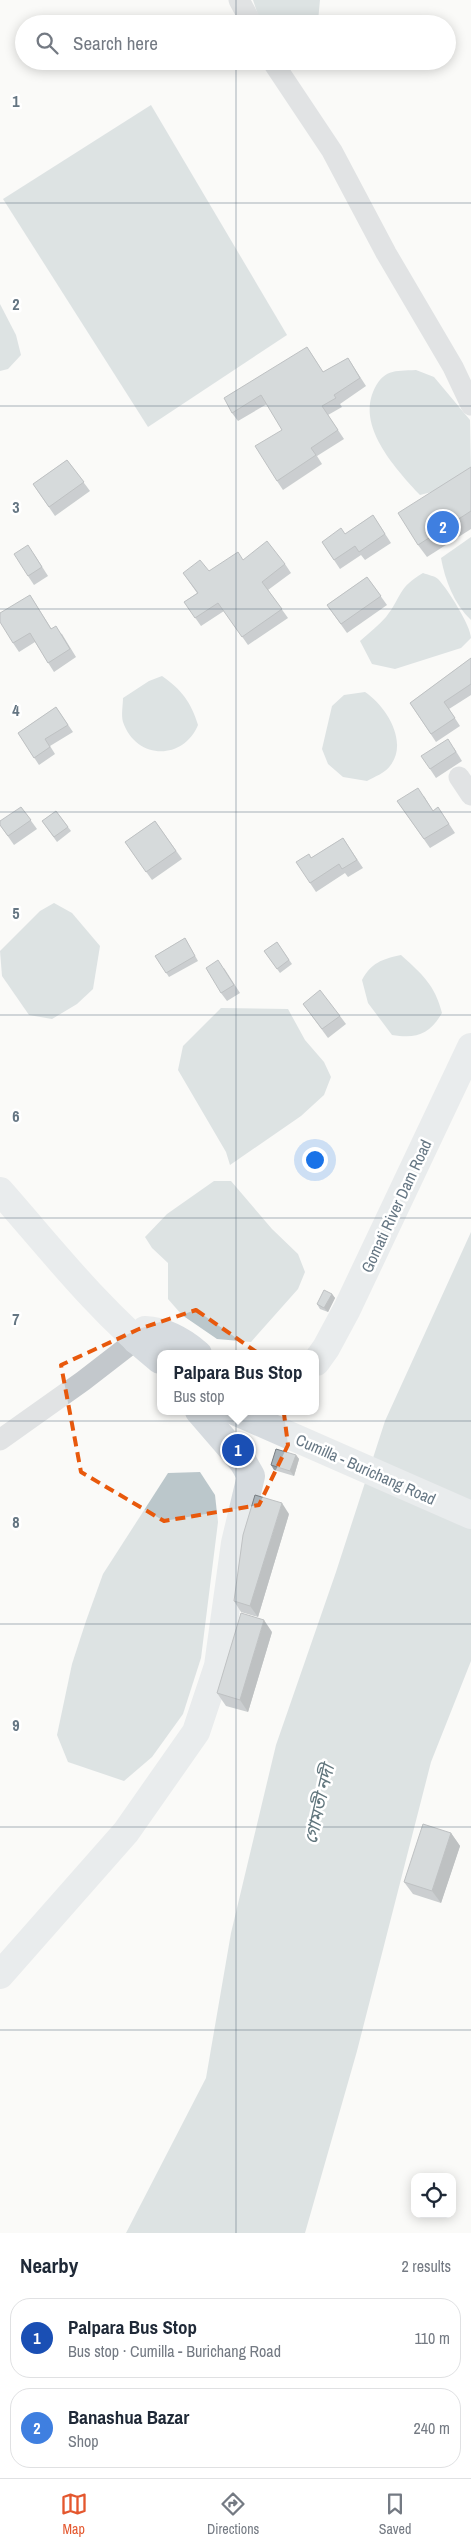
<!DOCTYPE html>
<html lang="en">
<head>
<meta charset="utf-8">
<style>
  :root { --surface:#fff; --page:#f6f6f7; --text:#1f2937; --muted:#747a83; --line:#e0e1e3; --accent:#e4572e }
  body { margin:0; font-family:"Archivo Narrow","Noto Sans Bengali",sans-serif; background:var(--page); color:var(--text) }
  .controls { position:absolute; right:15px; bottom:15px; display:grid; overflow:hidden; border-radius:10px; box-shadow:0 2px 12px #0003 }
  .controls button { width:45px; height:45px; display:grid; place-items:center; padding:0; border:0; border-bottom:1px solid var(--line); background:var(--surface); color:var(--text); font:25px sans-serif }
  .you { position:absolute; left:314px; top:1159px; width:18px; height:18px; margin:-12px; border:4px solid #fff; border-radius:50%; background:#1a73e8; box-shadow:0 0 0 8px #1a73e833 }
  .badge { display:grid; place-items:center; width:32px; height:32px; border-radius:50%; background:var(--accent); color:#fff; font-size:16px; font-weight:700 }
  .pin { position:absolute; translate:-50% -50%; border:2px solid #fff; box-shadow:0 1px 5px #0006 }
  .popup { position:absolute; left:157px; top:1350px; width:162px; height:65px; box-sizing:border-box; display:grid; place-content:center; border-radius:10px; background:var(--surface); filter:drop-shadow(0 1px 4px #0005); font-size:16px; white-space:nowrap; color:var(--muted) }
  .popup b { font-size:19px; color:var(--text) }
  .popup::after { content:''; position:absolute; left:50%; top:100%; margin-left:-10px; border:10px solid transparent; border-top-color:var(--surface) }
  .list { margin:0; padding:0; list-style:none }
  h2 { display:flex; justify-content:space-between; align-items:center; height:65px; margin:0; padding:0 20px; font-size:21px }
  h2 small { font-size:16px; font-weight:400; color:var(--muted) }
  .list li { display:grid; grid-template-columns:32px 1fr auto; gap:15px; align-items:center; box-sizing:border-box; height:80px; margin:0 10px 10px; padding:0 10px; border:1px solid var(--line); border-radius:20px }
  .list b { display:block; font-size:19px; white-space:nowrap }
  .list p { margin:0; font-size:16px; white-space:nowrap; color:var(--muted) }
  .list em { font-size:16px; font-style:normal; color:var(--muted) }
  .icon { flex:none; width:28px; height:28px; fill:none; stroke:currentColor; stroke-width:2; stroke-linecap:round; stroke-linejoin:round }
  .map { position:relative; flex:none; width:471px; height:2233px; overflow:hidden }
  .search { position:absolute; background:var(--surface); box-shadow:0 2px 12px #0003; left:15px; right:15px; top:15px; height:55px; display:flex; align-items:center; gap:12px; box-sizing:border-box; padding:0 18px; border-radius:28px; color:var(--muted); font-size:19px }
  .sheet { height:245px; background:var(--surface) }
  nav { display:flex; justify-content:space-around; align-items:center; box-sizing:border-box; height:70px; border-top:1px solid var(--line); background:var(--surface); font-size:14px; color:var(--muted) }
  nav a { display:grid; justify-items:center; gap:2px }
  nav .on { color:var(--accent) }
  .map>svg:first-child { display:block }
</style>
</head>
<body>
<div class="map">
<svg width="471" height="2233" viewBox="0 0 471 2233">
  <rect width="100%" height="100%" fill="#fafaf8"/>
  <g fill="#bbc7cb">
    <polygon points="253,0 320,0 318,21 316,24 261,24"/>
    <polygon points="151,105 287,335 148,427 3,199"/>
    <polygon points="0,304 16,335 21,355 8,369 0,371"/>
    <path d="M416 370 434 377 470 420 471 472 447 488 420 495C397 470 358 429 373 392 383 369 394 371 416 370Z"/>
    <path d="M471 537V620C454 604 445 580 441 558Z"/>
    <path d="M423 573C428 575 435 576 438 579 447 588 471 626 471 638L461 648 395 669 372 664 360 641C369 633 379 625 386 617 402 597 397 588 423 573Z"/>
    <path d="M162 676C181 689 191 702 198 725 183 761 136 760 123 722 121 715 123 705 123 698L149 681Z"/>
    <path d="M365 692C386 706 409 742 390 766 385 773 374 777 367 781L343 777 328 764 322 749 332 706 344 695Z"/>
    <polygon points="54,903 72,913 100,946 93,989 77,1004 52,1019 29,1015 2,976 0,951 40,911"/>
    <path d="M401 955C422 974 435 985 442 1013 429 1035 416 1039 392 1035L368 1003 362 980C371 963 382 959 401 955Z"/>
    <polygon points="221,1008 288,1009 305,1040 324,1062 331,1077 324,1095 301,1116 230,1165 226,1152 178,1070 183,1046"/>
    <polygon points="214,1181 231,1181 272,1229 298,1254 305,1272 298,1289 251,1342 217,1339 182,1315 168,1299 168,1263 152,1248 145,1237 167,1214"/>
    <polygon points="471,1232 471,1661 431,1762 357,2051 305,2233 126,2233 206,2078 231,1933 276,1745 336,1572 385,1421"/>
    <polygon points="200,1472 215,1495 218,1522 201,1658 183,1714 152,1757 124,1781 68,1762 57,1735 72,1664 86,1621 103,1574 168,1473"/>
  </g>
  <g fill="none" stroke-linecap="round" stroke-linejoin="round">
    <g stroke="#c3c8cc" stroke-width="21">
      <polyline points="239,0 252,24"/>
      <polyline points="272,61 332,151 386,253 453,367 471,405"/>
      <polyline points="459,777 471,795"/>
      <polyline points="0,1440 83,1381 136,1340"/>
    </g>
    <g stroke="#d6dbdf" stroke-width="28">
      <path d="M0 1191C51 1249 100 1312 160 1360"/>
      <path d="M136 1340 145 1330C166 1331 183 1341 198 1354"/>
      <polyline points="316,1362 326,1348 347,1309 471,1047"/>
      <polyline points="234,1411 471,1515"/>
      <polyline points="0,1975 126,1832 196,1732 218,1666 235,1543 251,1476 243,1462 199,1411"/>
    </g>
  </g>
  <g fill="#929a9f">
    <polygon points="307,347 323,372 348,358 366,386 340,404 342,407 328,415 344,439 317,456 322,464 283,490 277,481 282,430 267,404 238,421 232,413"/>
    <polygon points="67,460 90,491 55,516 33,484"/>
    <polygon points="471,467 471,529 427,557 418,545"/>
    <polygon points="373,515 391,543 365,560 361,555 340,569 322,542 345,534"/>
    <polygon points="34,554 48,576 34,585 28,576"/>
    <polygon points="243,560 285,564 291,573 268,590 288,618 248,645 224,611 201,626 184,602 197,593 183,573 209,571"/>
    <polygon points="367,577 387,605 347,633 327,605"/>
    <polygon points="30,595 51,628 62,634 76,657 54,672 35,642 19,652 13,643"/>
    <polygon points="471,658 471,695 449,709 460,726 436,742 410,703"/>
    <polygon points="56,707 73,732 50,746 55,754 39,765 18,733"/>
    <polygon points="454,748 462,761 436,778 430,769"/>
    <polygon points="424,796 433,811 438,807 455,833 430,848 397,801"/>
    <polygon points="21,807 37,829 14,845 0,825"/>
    <polygon points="56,811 71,831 57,842 42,821"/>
    <polygon points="155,821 182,859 152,880 125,842"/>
    <polygon points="343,838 363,868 348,877 345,873 316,892 310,883 311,858"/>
    <polygon points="185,938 198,961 169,977 155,956"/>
    <polygon points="277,942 292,964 280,973 264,951"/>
    <polygon points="224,968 240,993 227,1001 221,993"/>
    <polygon points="303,1004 340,1016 346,1024 328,1038"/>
    <polygon points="332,1294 335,1298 328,1312 320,1309 317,1304"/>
    <polygon points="296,1455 299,1459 294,1476 274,1470 271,1465"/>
    <polygon points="289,1514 258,1617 241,1612 234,1601"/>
    <polygon points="272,1632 248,1712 226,1706 217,1693"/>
    <polygon points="451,1833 460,1846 441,1903 413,1894 404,1882"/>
  </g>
  <g fill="#777d82">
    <polygon points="332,1294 335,1298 328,1312 324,1308"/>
    <polygon points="296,1455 299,1459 294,1476 290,1471"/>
    <polygon points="282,1503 289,1514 258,1617 250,1606"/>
    <polygon points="264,1620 272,1632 248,1712 240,1700"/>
    <polygon points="451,1833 460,1846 441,1903 432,1891"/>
  </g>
  <g fill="#aab3b9" stroke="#777d82">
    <polygon points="307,347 323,372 348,358 360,378 334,395 336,398 322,406 338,430 311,448 316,455 277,481 255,446 282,430 261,395 232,413 224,398"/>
    <polygon points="67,460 84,482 49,507 33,484"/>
    <polygon points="471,467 471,511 418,545 398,513"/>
    <polygon points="373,515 385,534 359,552 355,546 334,560 322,542 341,528 345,534"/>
    <polygon points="267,541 285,564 262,582 282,609 242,637 218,603 195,618 184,602 198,593 183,573 200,560 209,571 238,552 243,560"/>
    <polygon points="28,545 42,567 28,576 14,554"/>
    <polygon points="367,577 381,596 341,624 327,605"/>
    <polygon points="30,595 51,629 56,626 70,649 48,663 30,633 13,643 0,622 0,613"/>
    <polygon points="471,658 471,684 444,702 455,718 431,734 410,703"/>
    <polygon points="56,707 68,725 45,739 50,747 34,758 18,733"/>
    <polygon points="448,739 456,752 430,769 421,756"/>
    <polygon points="418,788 433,811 438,807 449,824 424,839 397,801"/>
    <polygon points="21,807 31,820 8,836 0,825 0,821"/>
    <polygon points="56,811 68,827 54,837 42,821"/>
    <polygon points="155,821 176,851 146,872 125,842"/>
    <polygon points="343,838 357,860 342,869 339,864 310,883 296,862 309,854 311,858"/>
    <polygon points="185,938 195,956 166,973 155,956"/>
    <polygon points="277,942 289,960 277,969 264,951"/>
    <polygon points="218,960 234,985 221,993 206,968"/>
    <polygon points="320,990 340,1016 322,1029 303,1004"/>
    <polygon points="324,1290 332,1294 324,1308 317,1304"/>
    <polygon points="276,1449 296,1455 290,1471 271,1465"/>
    <polygon points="255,1495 282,1503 250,1606 234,1601 243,1535"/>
    <polygon points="241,1613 264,1620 240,1700 217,1693"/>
    <polygon points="423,1824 451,1833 432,1891 404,1882"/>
  </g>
  <path d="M0 0H471V2233H0ZM196 1310 278 1367 288 1445 259 1505 164 1521 81 1472 61 1365 139 1329Z" fill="#fafaf8" fill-opacity=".55" fill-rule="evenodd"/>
  <path fill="none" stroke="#e8590c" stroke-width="4" stroke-dasharray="10 6" stroke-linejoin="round" d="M196 1310 278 1367 288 1445 259 1505 164 1521 81 1472 61 1365 139 1329Z"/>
  <path fill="none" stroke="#657683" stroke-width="1" stroke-opacity="0.55" d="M236 0V24M236 61V2233M0 203H471M0 406H471M0 609H471M0 812H471M0 1015H471M0 1218H471M0 1421H471M0 1624H471M0 1827H471M0 2030H471"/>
  <g text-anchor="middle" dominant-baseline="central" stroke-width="5" stroke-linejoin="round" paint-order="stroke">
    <g font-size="16" fill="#657683" stroke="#fff">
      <text transform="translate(396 1206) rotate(-65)">Gomati River Dam Road</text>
      <text transform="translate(366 1469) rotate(24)">Cumilla - Burichang Road</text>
    </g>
    <g font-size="18" font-style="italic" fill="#60757c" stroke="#fff">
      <text transform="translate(319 1804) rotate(-77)">গোমতী নদী</text>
    </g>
  </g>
  <g font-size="16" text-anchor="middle" font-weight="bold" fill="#657683" stroke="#fff" stroke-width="5" stroke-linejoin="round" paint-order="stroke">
    <text x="16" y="107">1</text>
    <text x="16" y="310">2</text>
    <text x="16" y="513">3</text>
    <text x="16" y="716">4</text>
    <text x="16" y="919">5</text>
    <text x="16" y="1122">6</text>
    <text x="16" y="1325">7</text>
    <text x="16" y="1528">8</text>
    <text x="16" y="1731">9</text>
  </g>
</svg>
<div class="controls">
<button><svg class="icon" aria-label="locate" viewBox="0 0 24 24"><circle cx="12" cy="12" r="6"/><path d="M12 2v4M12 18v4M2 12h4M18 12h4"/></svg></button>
</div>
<div class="you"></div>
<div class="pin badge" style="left:238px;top:1450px;background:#1a4fb4">1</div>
<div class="popup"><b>Palpara Bus Stop</b>Bus stop</div>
<div class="pin badge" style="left:443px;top:527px;background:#3f7fe0">2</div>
<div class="search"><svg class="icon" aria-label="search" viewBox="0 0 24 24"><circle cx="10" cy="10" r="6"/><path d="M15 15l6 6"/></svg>Search here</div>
</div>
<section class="sheet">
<h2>Nearby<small>2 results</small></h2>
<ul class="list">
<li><span class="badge" style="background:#1a4fb4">1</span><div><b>Palpara Bus Stop</b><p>Bus stop · Cumilla - Burichang Road</p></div><em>110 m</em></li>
<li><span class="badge" style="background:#3f7fe0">2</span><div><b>Banashua Bazar</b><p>Shop</p></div><em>240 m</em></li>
</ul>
</section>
<nav>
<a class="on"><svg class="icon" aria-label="map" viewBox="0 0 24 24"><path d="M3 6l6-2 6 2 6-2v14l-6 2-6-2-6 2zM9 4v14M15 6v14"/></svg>Map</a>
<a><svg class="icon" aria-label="directions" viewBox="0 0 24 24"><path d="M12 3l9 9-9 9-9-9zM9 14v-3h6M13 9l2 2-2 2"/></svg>Directions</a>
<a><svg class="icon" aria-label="saved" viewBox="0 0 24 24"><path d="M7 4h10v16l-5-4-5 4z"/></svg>Saved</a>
</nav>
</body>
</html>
